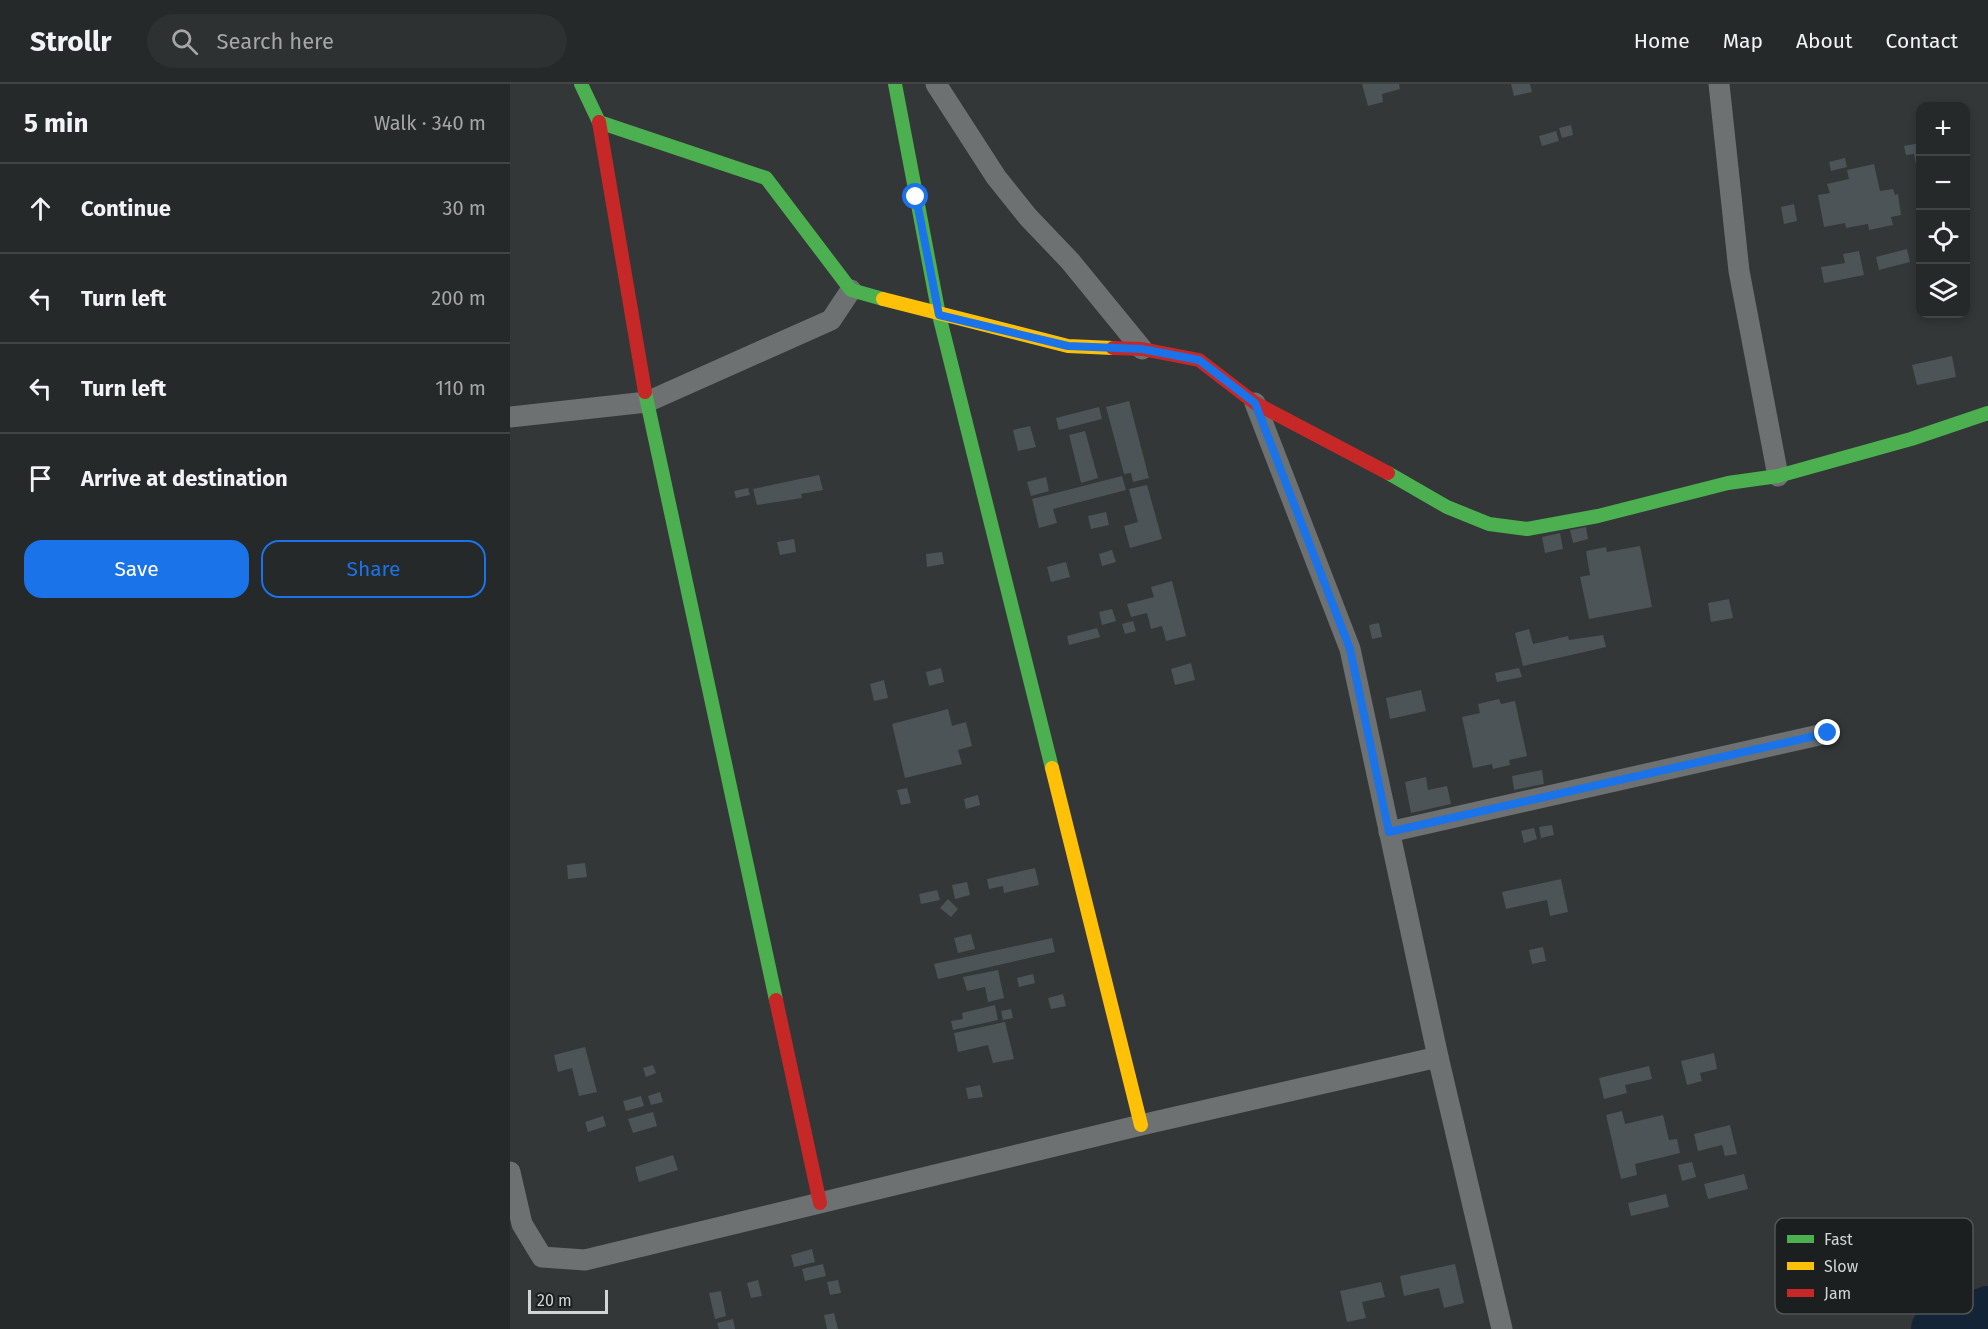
<!DOCTYPE html>
<html lang="en">
<head>
<meta charset="utf-8">
<style>
  :root { --surface:#262929; --page:#2e3131; --text:#f1f3f6; --muted:#a4a6a8; --line:#424546; --accent:#1a73e8 }
  body { margin:0; font-family:"Fira Sans",sans-serif; background:var(--page); color:var(--text) }
  .controls { position:absolute; right:18px; top:18px; display:grid; overflow:hidden; border-radius:12px; box-shadow:0 3px 9px #0003 }
  .controls button { width:54px; height:54px; display:grid; place-items:center; padding:0; border:0; border-bottom:2px solid var(--line); background:var(--surface); color:var(--text); font:30px sans-serif }
  .scale { position:absolute; left:18px; bottom:15px; width:80px; box-sizing:border-box; padding-left:6px; border:3px solid #d1d5d5; border-top:0; font-size:16px; line-height:21px; white-space:nowrap; color:#d1d5d5; -webkit-text-stroke:4px #1c1f1f; paint-order:stroke }
  .stop { position:absolute; width:18px; height:18px; margin:-14px; border:4px solid #1a73e8; border-radius:50%; background:#fff }
  .stop.end { background:#1a73e8; border-color:#fff; box-shadow:0 2px 6px #0008 }
  .list { margin:0; padding:0; list-style:none }
  h2 { display:flex; justify-content:space-between; align-items:center; height:78px; margin:0; padding:0 24px; font-size:26px }
  h2 small { font-size:20px; font-weight:400; color:var(--muted) }
  .list li { display:grid; grid-template-columns:39px 1fr auto; gap:18px; align-items:center; box-sizing:border-box; height:90px; padding:0 24px; border-top:2px solid var(--line) }
  .list b { display:block; font-size:22px; white-space:nowrap }
  .list em { font-size:20px; font-style:normal; color:var(--muted) }
  .actions { display:flex; gap:12px; padding:18px 24px }
  .actions a { flex:1; padding:14px 0; border:2px solid var(--accent); border-radius:18px; text-align:center; font-size:21px; color:var(--accent) }
  .actions .main { background:var(--accent); color:#fff }
  .icon { flex:none; width:33px; height:33px; fill:none; stroke:currentColor; stroke-width:2; stroke-linecap:round; stroke-linejoin:round }
  .map { position:relative; flex:none; width:1478px; height:1245px; overflow:hidden }
  header { display:flex; align-items:center; gap:36px; box-sizing:border-box; height:84px; padding:0 30px; background:var(--surface); border-bottom:2px solid var(--line) }
  header strong { font-size:28px }
  nav { display:flex; gap:33px; margin-inline-start:auto; font-size:21px }
  .search { width:420px; height:54px; background:var(--page); display:flex; align-items:center; gap:15px; box-sizing:border-box; padding:0 21px; border-radius:33px; color:var(--muted); font-size:22px }
  main { display:flex }
  aside { flex:1; background:var(--surface) }
  .map>svg:first-child { display:block }
</style>
</head>
<body>
<header>
<strong>Strollr</strong>
<div class="search"><svg class="icon" aria-label="search" viewBox="0 0 24 24"><circle cx="10" cy="10" r="6"/><path d="M15 15l6 6"/></svg>Search here</div>
<nav><a>Home</a><a>Map</a><a>About</a><a>Contact</a></nav>
</header>
<main>
<aside>
<h2>5 min<small>Walk · 340 m</small></h2>
<ul class="list">
<li><svg class="icon" aria-label="ahead" viewBox="0 0 24 24"><path d="M12 20V5M6 11l6-6 6 6"/></svg><div><b>Continue</b></div><em>30 m</em></li>
<li><svg class="icon" aria-label="left" viewBox="0 0 24 24"><path d="M17 20v-9H6M10 6l-5 5 5 5"/></svg><div><b>Turn left</b></div><em>200 m</em></li>
<li><svg class="icon" aria-label="left" viewBox="0 0 24 24"><path d="M17 20v-9H6M10 6l-5 5 5 5"/></svg><div><b>Turn left</b></div><em>110 m</em></li>
<li><svg class="icon" aria-label="arrive" viewBox="0 0 24 24"><path d="M6 21V4h12l-3 4 3 4H6"/></svg><div><b>Arrive at destination</b></div></li>
</ul>
<div class="actions"><a class="main">Save</a><a>Share</a></div>
</aside>
<div class="map">
<svg width="1478" height="1245" viewBox="0 0 1478 1245">
  <rect width="100%" height="100%" fill="#333737"/>
  <g fill="none" stroke-linecap="round" stroke-linejoin="round">
    <polyline stroke="#122435" stroke-width="48" points="1425,1245 1478,1226"/>
  </g>
  <g fill="#4c5457">
    <polygon points="852,0 889,0 890,5 872,10 873,18 858,22"/>
    <polygon points="1001,0 1020,0 1022,8 1004,12"/>
    <polygon points="1061,41 1063,51 1052,54 1049,44"/>
    <polygon points="1046,47 1049,57 1032,62 1029,52"/>
    <polygon points="1410,59 1410,98 1409,98 1404,70 1396,71 1394,62"/>
    <polygon points="1335,74 1337,83 1321,87 1319,78"/>
    <polygon points="1364,80 1370,107 1383,105 1385,111 1388,110 1391,131 1381,133 1383,141 1359,146 1358,140 1336,144 1335,139 1314,143 1308,111 1320,109 1317,100 1339,95 1337,86"/>
    <polygon points="1284,120 1287,137 1274,140 1271,123"/>
    <polygon points="1397,165 1400,178 1369,186 1366,173"/>
    <polygon points="1349,167 1354,191 1314,199 1311,183 1335,179 1333,170"/>
    <polygon points="1442,272 1446,293 1407,301 1402,281"/>
    <polygon points="619,317 639,394 623,398 621,389 614,390 596,323"/>
    <polygon points="589,323 592,335 549,346 546,334"/>
    <polygon points="520,342 526,363 508,367 503,346"/>
    <polygon points="575,347 588,394 571,399 559,351"/>
    <polygon points="309,391 313,406 291,410 292,414 247,421 243,405"/>
    <polygon points="612,392 616,406 543,425 547,439 529,444 522,415"/>
    <polygon points="536,393 539,407 521,412 517,398"/>
    <polygon points="637,401 652,455 620,464 614,442 628,438 619,405"/>
    <polygon points="238,404 240,411 226,414 224,407"/>
    <polygon points="596,428 599,441 581,445 578,432"/>
    <polygon points="1076,443 1078,455 1063,459 1060,446"/>
    <polygon points="1050,449 1053,465 1035,469 1032,453"/>
    <polygon points="284,455 286,468 270,471 267,458"/>
    <polygon points="1130,462 1142,523 1079,535 1070,493 1080,491 1076,467 1096,463 1097,468"/>
    <polygon points="602,466 606,478 592,482 589,470"/>
    <polygon points="432,468 434,480 417,483 416,470"/>
    <polygon points="556,478 560,493 541,498 537,483"/>
    <polygon points="662,497 676,552 656,557 652,542 641,545 637,529 621,533 617,520 644,513 641,503"/>
    <polygon points="1219,515 1223,534 1201,538 1198,519"/>
    <polygon points="602,525 606,537 592,541 589,528"/>
    <polygon points="623,537 626,547 615,550 612,540"/>
    <polygon points="869,539 872,553 862,555 859,541"/>
    <polygon points="587,544 590,553 559,561 557,552"/>
    <polygon points="1019,545 1023,560 1058,552 1059,556 1093,551 1096,563 1013,582 1005,549"/>
    <polygon points="681,579 685,596 665,601 661,585"/>
    <polygon points="431,584 434,598 419,602 416,588"/>
    <polygon points="1009,584 1012,593 987,598 985,589"/>
    <polygon points="374,596 378,614 364,617 360,600"/>
    <polygon points="911,606 916,627 880,635 876,614"/>
    <polygon points="989,615 991,620 1005,617 1017,672 999,676 1000,681 983,685 982,680 963,684 952,633 970,629 968,620"/>
    <polygon points="438,625 442,642 456,638 462,662 448,666 452,680 395,694 382,640"/>
    <polygon points="1032,686 1034,700 1004,706 1002,692"/>
    <polygon points="916,693 918,706 937,702 941,720 901,729 895,698"/>
    <polygon points="397,704 401,719 391,721 387,706"/>
    <polygon points="468,711 470,721 456,725 454,715"/>
    <polygon points="1042,741 1044,751 1031,754 1029,743"/>
    <polygon points="1024,744 1027,755 1014,759 1011,747"/>
    <polygon points="75,779 77,793 58,795 57,781"/>
    <polygon points="525,784 529,801 494,809 493,802 479,805 477,795"/>
    <polygon points="1051,795 1058,828 1040,832 1037,816 996,825 992,808"/>
    <polygon points="457,798 460,811 445,815 442,801"/>
    <polygon points="427,806 430,816 411,820 409,810"/>
    <polygon points="438,815 448,825 441,833 430,824"/>
    <polygon points="461,850 465,865 448,869 444,854"/>
    <polygon points="542,854 545,868 428,895 424,880"/>
    <polygon points="1033,863 1036,877 1022,880 1019,866"/>
    <polygon points="488,886 494,914 478,918 475,903 457,907 453,893"/>
    <polygon points="523,890 525,899 509,903 507,894"/>
    <polygon points="553,910 556,922 541,925 538,914"/>
    <polygon points="485,921 488,936 443,946 441,937 453,935 452,929"/>
    <polygon points="501,925 503,934 493,936 491,927"/>
    <polygon points="495,938 504,975 483,979 478,961 448,968 444,949"/>
    <polygon points="75,963 87,1008 69,1012 62,984 48,988 44,971"/>
    <polygon points="1204,969 1207,985 1190,989 1192,997 1177,1001 1171,977"/>
    <polygon points="143,981 146,989 136,993 133,984"/>
    <polygon points="1139,982 1142,995 1115,1001 1117,1009 1094,1015 1089,994"/>
    <polygon points="470,1001 473,1013 458,1015 456,1004"/>
    <polygon points="150,1008 153,1018 141,1021 138,1012"/>
    <polygon points="131,1012 134,1022 116,1027 113,1017"/>
    <polygon points="1112,1027 1115,1040 1153,1031 1159,1056 1167,1055 1170,1069 1125,1080 1127,1091 1111,1095 1096,1031"/>
    <polygon points="143,1028 147,1042 123,1049 118,1035"/>
    <polygon points="93,1032 96,1042 78,1048 75,1038"/>
    <polygon points="1220,1041 1227,1070 1215,1072 1212,1061 1188,1067 1184,1050"/>
    <polygon points="163,1071 168,1086 129,1098 125,1083"/>
    <polygon points="1182,1078 1186,1093 1172,1097 1168,1081"/>
    <polygon points="1234,1090 1238,1105 1198,1115 1194,1100"/>
    <polygon points="1156,1110 1159,1123 1121,1132 1118,1119"/>
    <polygon points="302,1165 305,1178 284,1183 281,1171"/>
    <polygon points="313,1180 316,1192 295,1197 292,1185"/>
    <polygon points="945,1180 954,1219 934,1224 929,1204 894,1212 890,1192"/>
    <polygon points="248,1196 252,1212 241,1214 237,1199"/>
    <polygon points="328,1196 331,1209 320,1211 317,1198"/>
    <polygon points="871,1198 875,1213 852,1218 856,1234 837,1238 830,1207"/>
    <polygon points="211,1207 216,1232 205,1235 199,1209"/>
    <polygon points="324,1229 328,1245 317,1245 314,1231"/>
    <polygon points="223,1235 225,1245 209,1245 207,1239"/>
  </g>
  <g fill="none" stroke-linecap="round" stroke-linejoin="round">
    <g stroke="#6e7171" stroke-width="21">
      <polyline points="426,0 486,93 518,133 560,177 632,265"/>
      <polyline points="1209,0 1229,187 1268,392"/>
      <polyline points="745,319 840,565 928,973 992,1245"/>
      <polyline points="0,333 137,318 321,236 341,206"/>
      <polyline points="879,748 1318,649"/>
      <polyline points="0,1088 12,1140 32,1173 75,1176 631,1041 928,973"/>
    </g>
    <g stroke="#4caf50" stroke-width="14">
      <polyline points="71,0 89,38 256,94 341,206 373,215"/>
      <polyline points="385,0 429,231 542,684"/>
      <polyline points="135,308 266,916"/>
      <polyline points="878,389 937,423 979,440 1017,445 1088,432 1218,399 1268,392 1401,355 1478,329"/>
    </g>
    <g stroke="#ffc107" stroke-width="14">
      <polyline points="373,215 558,262 603,264"/>
      <polyline points="542,684 631,1041"/>
    </g>
    <g stroke="#c62828" stroke-width="14">
      <polyline points="89,38 135,308"/>
      <polyline points="603,264 632,265 689,276 745,319 878,389"/>
      <polyline points="266,916 310,1119"/>
    </g>
  </g>
  <g fill="none" stroke-linecap="round" stroke-linejoin="round">
    <polyline stroke="#1a73e8" stroke-width="8" points="406,113 429,231 558,262 632,265 689,276 745,319 840,565 879,748 1318,649"/>
  </g>
  <rect x="1265" y="1134" width="198" height="96" rx="9" fill="#1c1f1f" stroke="#525656" stroke-width="1.5"/>
  <rect x="1277" y="1151" width="27" height="8" fill="#4caf50"/>
  <rect x="1277" y="1178" width="27" height="8" fill="#ffc107"/>
  <rect x="1277" y="1205" width="27" height="8" fill="#c62828"/>
  <g font-size="16" fill="#d1d5d5">
    <text x="1314" y="1161">Fast</text>
    <text x="1314" y="1188">Slow</text>
    <text x="1314" y="1215">Jam</text>
  </g>
</svg>
<div class="controls">
<button>+</button>
<button>−</button>
<button><svg class="icon" aria-label="locate" viewBox="0 0 24 24"><circle cx="12" cy="12" r="6"/><path d="M12 2v4M12 18v4M2 12h4M18 12h4"/></svg></button>
<button><svg class="icon" aria-label="layers" viewBox="0 0 24 24"><path d="M12 4l9 5-9 5-9-5zM3 14l9 5 9-5"/></svg></button>
</div>
<div class="scale">20 m</div>
<div class="stop" style="left:406px;top:113px"></div>
<div class="stop end" style="left:1318px;top:649px"></div>
</div>
</main>
</body>
</html>
